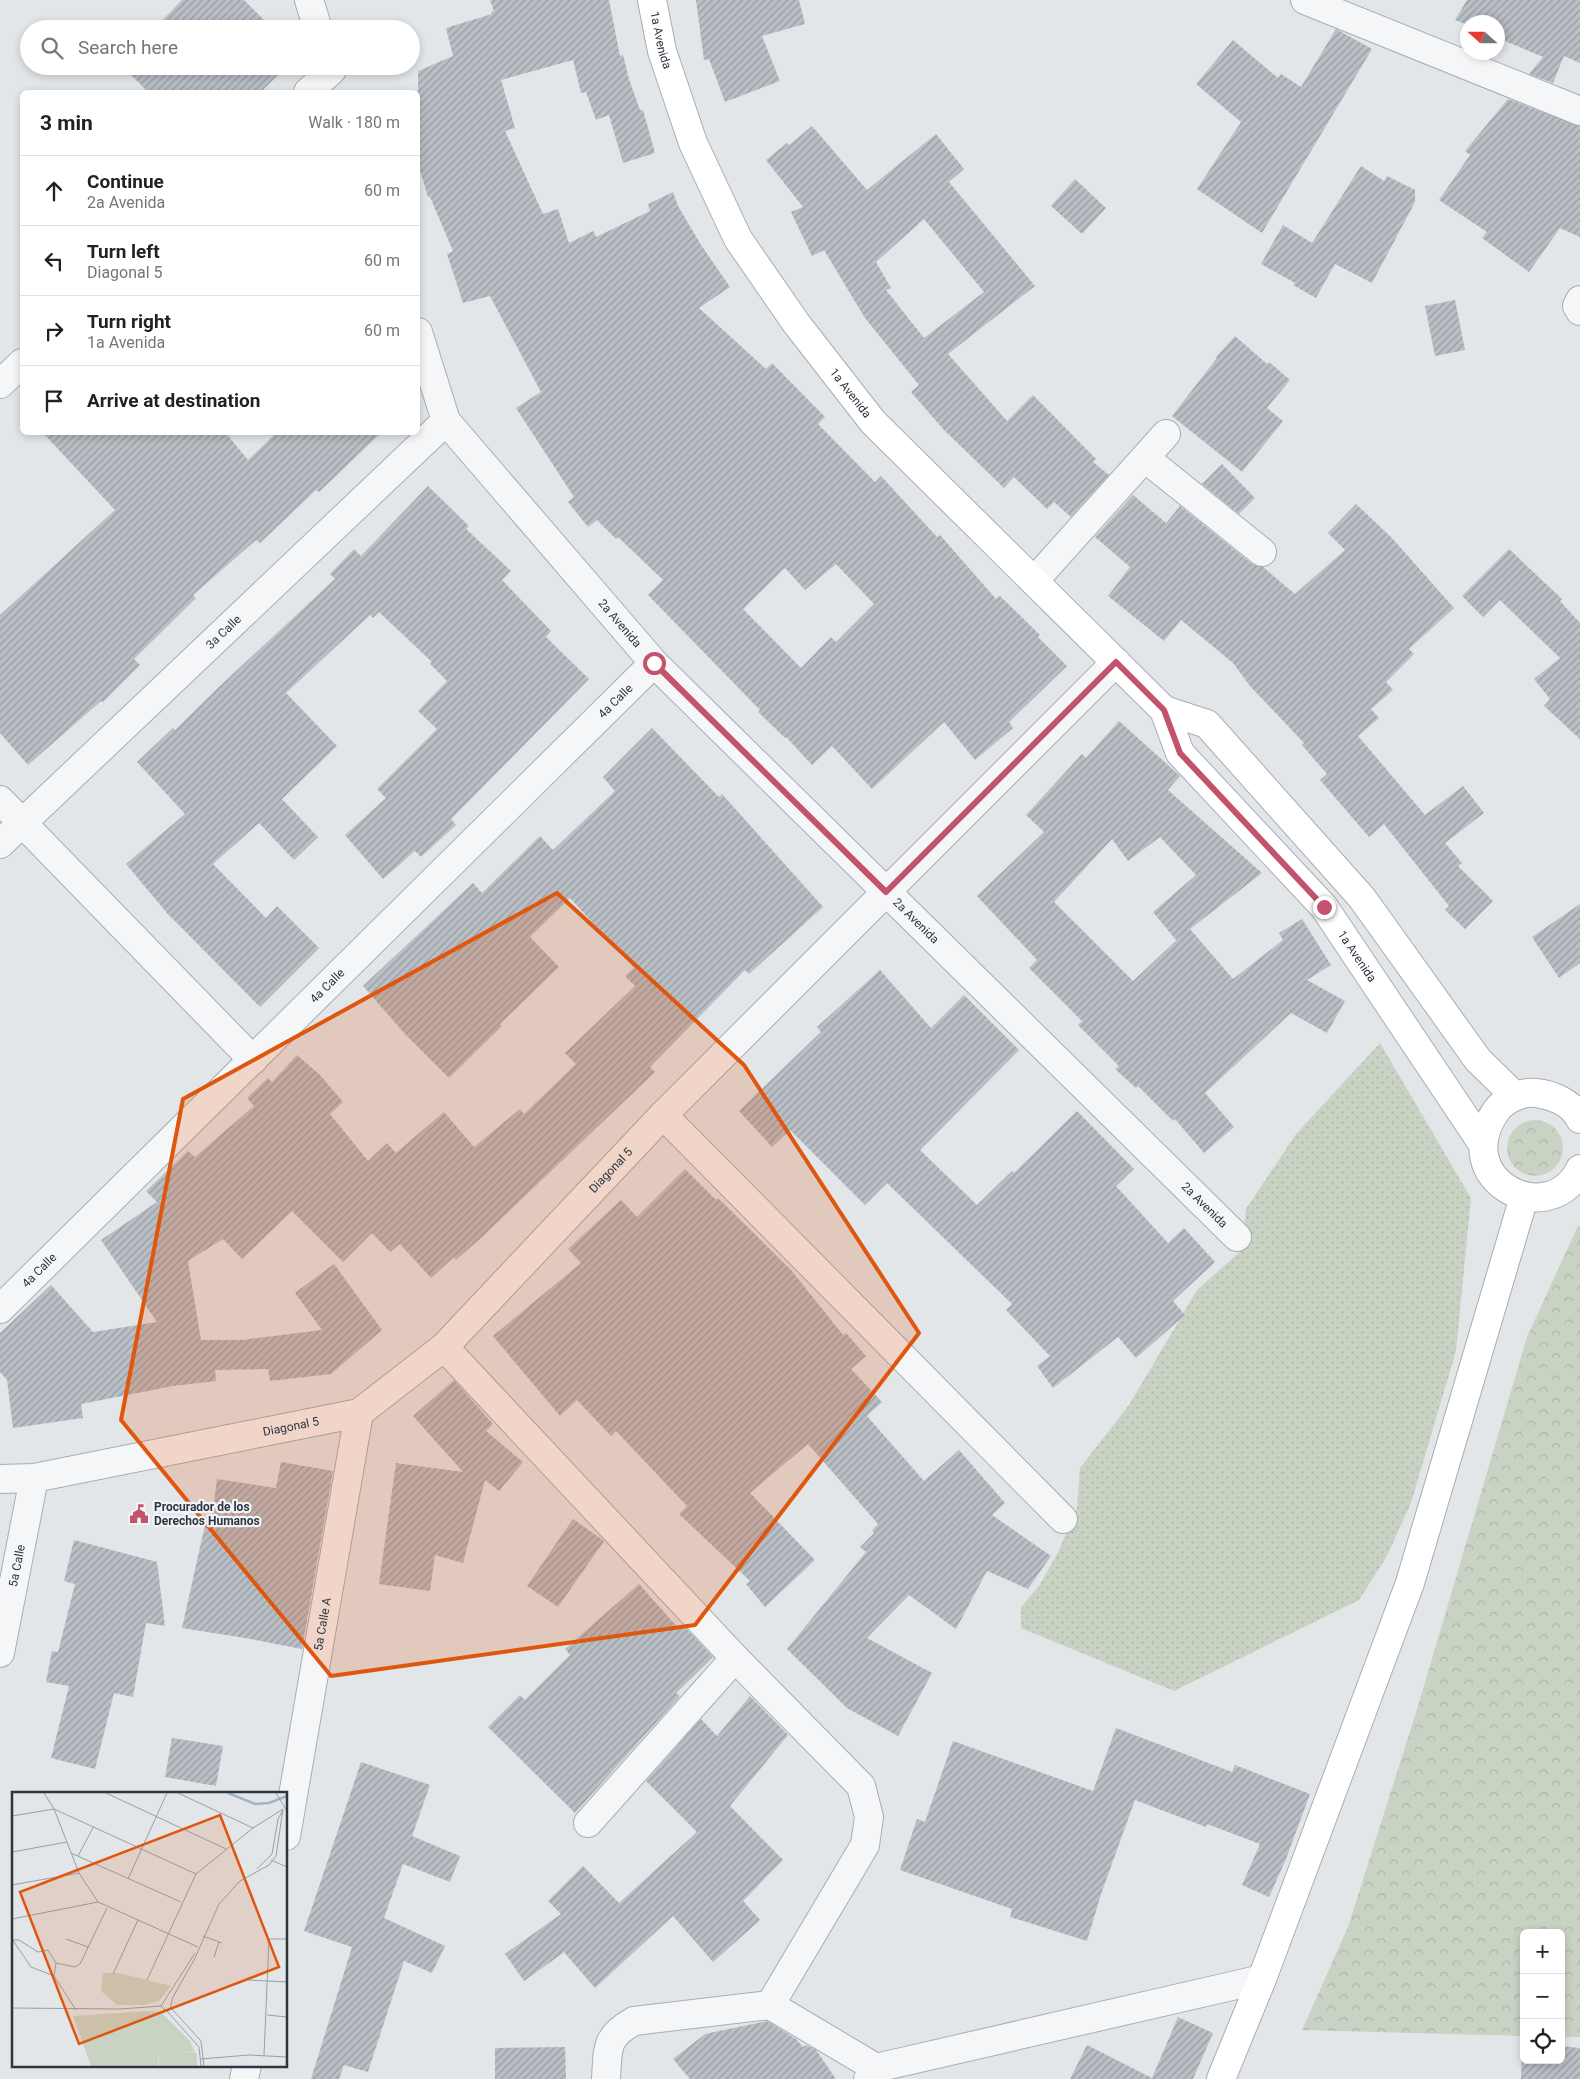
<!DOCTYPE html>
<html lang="en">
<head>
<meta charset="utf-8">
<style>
  :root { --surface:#fff; --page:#f6f6f6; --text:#222; --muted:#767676; --line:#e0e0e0 }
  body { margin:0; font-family:Roboto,sans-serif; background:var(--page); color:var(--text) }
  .controls { position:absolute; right:15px; bottom:15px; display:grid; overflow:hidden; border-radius:8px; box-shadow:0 2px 8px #0003 }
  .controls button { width:45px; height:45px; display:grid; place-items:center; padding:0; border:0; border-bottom:1px solid var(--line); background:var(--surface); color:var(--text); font:25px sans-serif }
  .compass { position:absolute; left:1460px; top:15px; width:45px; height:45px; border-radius:50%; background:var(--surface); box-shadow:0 2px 8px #0003; rotate:291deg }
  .stop { position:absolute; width:15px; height:15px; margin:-11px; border:4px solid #c3536c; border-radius:50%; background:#fff }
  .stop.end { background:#c3536c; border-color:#fff; box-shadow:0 1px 5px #0008 }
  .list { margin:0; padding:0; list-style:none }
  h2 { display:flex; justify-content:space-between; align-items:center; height:65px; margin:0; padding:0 20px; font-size:21px }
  h2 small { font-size:16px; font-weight:400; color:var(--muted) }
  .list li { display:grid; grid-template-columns:32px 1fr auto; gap:15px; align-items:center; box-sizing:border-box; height:70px; padding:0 20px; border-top:1px solid var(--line) }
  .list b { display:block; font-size:19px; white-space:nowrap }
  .list p { margin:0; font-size:16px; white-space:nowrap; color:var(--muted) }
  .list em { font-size:16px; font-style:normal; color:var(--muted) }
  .icon { flex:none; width:28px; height:28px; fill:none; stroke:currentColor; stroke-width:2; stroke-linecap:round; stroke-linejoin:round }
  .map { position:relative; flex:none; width:1580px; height:2079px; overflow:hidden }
  .search { position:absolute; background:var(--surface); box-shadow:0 2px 8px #0003; left:20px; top:20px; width:400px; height:55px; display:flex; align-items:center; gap:12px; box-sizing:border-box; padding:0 18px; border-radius:28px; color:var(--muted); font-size:19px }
  .panel { position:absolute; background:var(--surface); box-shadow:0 2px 8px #0003; left:20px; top:90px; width:400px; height:345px; border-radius:8px }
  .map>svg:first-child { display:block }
</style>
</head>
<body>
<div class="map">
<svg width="1580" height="2079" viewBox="0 0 1580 2079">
  <defs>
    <pattern id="grass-dots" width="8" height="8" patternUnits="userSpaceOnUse" patternTransform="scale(1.25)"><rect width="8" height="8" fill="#c9d3c4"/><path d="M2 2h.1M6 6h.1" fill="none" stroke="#adb6a9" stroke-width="1.8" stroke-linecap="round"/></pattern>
    <pattern id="park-crowns" width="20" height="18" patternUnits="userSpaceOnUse" patternTransform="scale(1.25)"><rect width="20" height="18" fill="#c9d3c4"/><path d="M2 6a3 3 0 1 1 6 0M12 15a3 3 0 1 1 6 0" fill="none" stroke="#adb6a9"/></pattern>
    <pattern id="building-hatch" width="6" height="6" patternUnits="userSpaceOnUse" patternTransform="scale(1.25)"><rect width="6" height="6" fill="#babfc6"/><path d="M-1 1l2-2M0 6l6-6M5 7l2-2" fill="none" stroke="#979ca2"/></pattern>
  </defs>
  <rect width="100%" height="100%" fill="#e2e6e9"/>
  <polygon fill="url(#grass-dots)" points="1380,1043 1471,1198 1456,1351 1411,1503 1387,1556 1359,1600 1174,1691 1021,1628 1021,1607 1039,1586 1058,1552 1077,1508 1080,1468 1129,1405 1197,1290 1242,1250 1246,1209 1296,1134"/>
  <g fill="url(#park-crowns)">
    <circle cx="1535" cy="1148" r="28"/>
    <polygon points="1578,1226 1580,1226 1580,2037 1561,2037 1561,1933 1524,1933 1524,2036 1302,2030 1348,1927 1418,1706 1527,1337"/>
  </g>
  <g fill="url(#building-hatch)" fill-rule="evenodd">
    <polygon points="182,0 244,0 273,29 154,29"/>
    <path d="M490 0H609L620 56 623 55 629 79 640 110H643L655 153 623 163 609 115 596 120 586 92 581 93 573 60 501 80 515 128 505 131 543 214 558 209 569 243 593 231 596 237 650 211 648 204 673 192 678 206 701 245 730 287 699 308 766 369 772 363 825 417 818 424 875 482 881 476 937 537 940 535 996 599 1000 596 1040 635 1038 637 1067 666 1009 722 1013 728 975 760 944 722 872 789 832 746 812 765 786 737 785 738 758 712 760 710 648 595 663 580 618 537 616 539 597 520 588 527 568 502 574 497 516 408 541 392 490 296 463 303 447 254 453 251 430 197H428L418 164V71L453 56 446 28 492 14 491 12 494 11ZM836 564 874 604 836 642 831 637 801 668 743 609 785 568 805 590Z"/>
    <polygon points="696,0 799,0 805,24 762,36 780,81 725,102 709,59 704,60"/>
    <polygon points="1467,0 1580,0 1580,63 1564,56 1553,83 1529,74 1543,57 1498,38 1498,22 1468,22 1468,25 1455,20"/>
    <polygon points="1336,29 1372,49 1262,233 1197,189 1241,122 1196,84 1233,40 1278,78 1281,74 1301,87"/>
    <polygon points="122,66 287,66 261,92 148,92"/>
    <polygon points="1508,99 1580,126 1580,237 1560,228 1529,272 1482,238 1487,232 1439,200 1470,155 1465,151"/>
    <path d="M812 126 867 190 936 134 964 169 949 182 1035 286 948 354 1007 421 1033 395 1096 459 1093 462 1109 475 1071 517 1054 502 1047 509 1014 477 1004 488 944 430 911 392 919 385 865 318 824 250 812 256 791 212 803 207 766 160 787 143 789 145ZM924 219 984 292 924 338 886 290 891 288 876 262Z"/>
    <polygon points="1361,166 1384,181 1387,176 1415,190 1415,202 1372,283 1335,264 1316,298 1293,285 1295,283 1261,264 1283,225 1312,243"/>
    <polygon points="1075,179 1106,208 1082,234 1051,206"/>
    <polygon points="1455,300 1465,350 1435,356 1425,306"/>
    <polygon points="1235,336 1267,364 1269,362 1290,380 1267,408 1283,421 1242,472 1172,416 1217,358 1216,357"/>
    <polygon points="42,432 225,432 248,460 277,432 382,432 319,492 316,490 260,543 256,540 193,595 196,598 134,659 140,665 103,702 101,701 28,765 0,733 0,615 115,510"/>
    <polygon points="1222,464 1255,498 1239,514 1202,484"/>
    <polygon points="428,486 469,526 466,529 511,571 502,580 551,631 546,637 589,679 451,819 456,825 421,857 415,851 383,879 345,835 386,798 377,789 437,729 418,711 447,681 430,664 432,662 379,612 373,618 370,615 286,693 337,746 282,799 318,837 294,860 259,823 213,864 266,918 277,906 319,948 260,1007 167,913 126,864 185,814 137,762 173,728 175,730 222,684 335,579 330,574 354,549 361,556"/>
    <polygon points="1133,495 1166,523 1180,506 1252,564 1263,567 1295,594 1345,550 1328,533 1356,504 1392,538 1454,608 1409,649 1414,654 1386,682 1393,690 1371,709 1379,718 1358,736 1425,815 1463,786 1484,813 1445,843 1462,863 1458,866 1493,901 1465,929 1445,910 1449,906 1384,824 1369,837 1320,780 1327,774 1302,745 1304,743 1250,686 1233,663 1181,620 1164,641 1108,596 1130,567 1095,537"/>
    <polygon points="1509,549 1562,599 1560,601 1580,623 1580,739 1544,706 1550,699 1534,679 1560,658 1500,600 1483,617 1462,596"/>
    <path d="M1119 721 1180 776 1168 790 1262 873 1190 929 1233 979 1283 940 1279 933 1302 919 1331 965 1307 980 1345 1001 1327 1033 1291 1013 1205 1093 1234 1127 1204 1153 1175 1119 1173 1121 1138 1086 1136 1088 1115 1069 1119 1066 1078 1025 1082 1021 1029 968 1037 960 977 896 1044 832 1026 815 1082 754 1086 758ZM1160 837 1196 875 1153 912 1176 940 1182 935 1133 981 1054 902 1112 839 1128 861Z"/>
    <polygon points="652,728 719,797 722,794 823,907 749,974 745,970 650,1067 655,1072 482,1237 456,1260 454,1257 431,1278 400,1244 390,1252 372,1233 343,1262 292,1211 242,1259 223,1239 188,1261 201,1340 242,1340 322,1330 295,1293 334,1264 382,1330 331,1374 270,1381 268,1369 215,1370 216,1381 173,1386 81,1404 83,1418 13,1428 7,1380 0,1372 0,1333 51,1285 93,1332 157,1322 101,1240 157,1202 146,1191 188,1151 195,1157 254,1106 247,1098 268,1078 272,1082 297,1055 320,1075 343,1102 330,1114 368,1161 387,1143 396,1153 444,1112 474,1147 520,1109 524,1114 576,1064 565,1053 635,986 625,976 634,968 570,898 530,937 559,967 500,1024 502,1026 449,1078 406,1035 363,986 473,883 482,893 540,836 553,850 615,791 603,777"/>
    <polygon points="1580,904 1580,963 1559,978 1532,937"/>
    <polygon points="880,970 931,1028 964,995 1019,1050 920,1150 977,1205 1012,1171 1014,1173 1077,1111 1134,1169 1116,1186 1168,1243 1184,1228 1215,1262 1173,1301 1185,1315 1136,1358 1118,1337 1053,1388 1037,1366 1050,1356 1006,1310 1012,1304 887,1183 865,1205 790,1130 772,1147 739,1111 821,1032 817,1027"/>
    <polygon points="685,1169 716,1200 718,1198 791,1270 843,1335 846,1333 866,1356 851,1369 882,1402 867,1416 924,1481 959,1450 1005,1503 992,1515 1051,1556 1028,1589 987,1571 956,1629 909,1595 867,1638 932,1673 898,1736 847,1708 787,1649 866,1552 860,1547 874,1533 872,1530 878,1524 808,1444 750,1493 815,1560 765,1607 746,1584 750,1581 679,1514 687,1506 616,1431 611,1436 577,1400 560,1416 493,1336 581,1263 568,1249 621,1200 637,1217"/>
    <polygon points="454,1380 493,1424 486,1431 523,1462 499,1491 485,1480 463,1563 435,1555 430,1591 379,1584 396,1463 463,1472 413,1416"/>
    <polygon points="281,1462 333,1471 302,1649 245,1638 182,1628 207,1516 212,1517 217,1479 276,1488"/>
    <polygon points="573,1519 604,1541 558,1607 527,1586"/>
    <polygon points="74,1540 157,1562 165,1626 146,1623 133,1697 114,1693 95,1769 51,1758 69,1686 46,1682 52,1651 58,1652 75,1584 64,1581"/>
    <polygon points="639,1584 679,1629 683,1625 713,1657 676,1693 680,1696 575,1813 488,1727 520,1695 525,1700 570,1655 565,1649"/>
    <polygon points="750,1696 788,1735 730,1806 783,1860 743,1901 760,1920 713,1962 673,1916 595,1988 563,1951 563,1953 524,1981 505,1954 561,1914 548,1901 583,1866 619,1903 697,1832 646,1781 701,1719 717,1736"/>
    <polygon points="1116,1728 1232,1772 1235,1765 1310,1794 1286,1859 1269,1897 1242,1885 1260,1844 1207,1824 1206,1827 1135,1800 1101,1894 1087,1941 1010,1917 1012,1909 900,1870 917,1819 925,1822 953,1741 1093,1791"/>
    <polygon points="172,1738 223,1746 216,1786 165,1777"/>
    <polygon points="361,1762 430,1785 412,1836 460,1856 450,1882 403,1864 384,1918 445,1946 432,1973 404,1961 368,2072 344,2065 339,2079 311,2079 352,1947 304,1931"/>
    <polygon points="1178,2017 1213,2033 1193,2079 1070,2079 1087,2045 1152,2078"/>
    <polygon points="767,2021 796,2039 803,2047 806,2045 816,2050 836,2079 690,2079 673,2059 705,2034"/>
    <polygon points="1522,2041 1524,2060 1561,2060 1561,2046 1580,2048 1580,2079 1521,2079"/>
    <polygon points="565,2047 566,2079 495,2079 495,2048"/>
  </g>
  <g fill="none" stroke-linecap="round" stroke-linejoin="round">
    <g stroke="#a8adb3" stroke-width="30">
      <g id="minor">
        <polyline points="309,0 318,29"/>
        <polyline points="1305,0 1580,111"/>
        <polyline points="308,92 332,70"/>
        <polyline points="1580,300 1577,306 1580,311"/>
        <path id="s1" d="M418 332 446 421 654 663 1237 1237"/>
        <polyline points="0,384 22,363"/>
        <polyline points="1145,458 1262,552"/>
        <polyline points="1034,581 1166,434"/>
        <polyline points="0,800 253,1060"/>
        <path id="s2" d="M0 844 446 421"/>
        <polyline points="663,1115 1063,1519"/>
        <path id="s3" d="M0 1309 654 663"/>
        <polyline points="444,1347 735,1658 861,1786 869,1817 865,1845 770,2005 876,2068"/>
        <path id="s4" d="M0 1479 34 1478 359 1413 444 1347 663 1115 1116 662"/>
        <path id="s5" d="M0 1653 34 1478"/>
        <polyline points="588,1823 735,1658"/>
        <path id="s6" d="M286 1836 359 1413"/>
        <polyline points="244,2079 247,2065"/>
        <path d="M606 2079C608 2048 605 2037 634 2021L770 2005"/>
        <polyline points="868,2079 876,2068 1262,1979"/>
      </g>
    </g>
    <g stroke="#a8adb3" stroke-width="30">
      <g id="secondary">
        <path id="s7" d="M652 0 662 51 693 143 738 239 796 323 873 422 1164 710 1180 753 1324 907 1482 1143"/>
        <polyline points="1164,710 1207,724 1362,898 1478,1060 1515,1096"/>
        <path d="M1580 1119C1572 1103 1553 1095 1536 1093 1522 1091 1504 1100 1496 1111 1448 1180 1549 1232 1580 1169"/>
        <polyline points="1221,2079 1262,1979 1410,1583 1524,1197"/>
      </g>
    </g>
    <use href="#minor" stroke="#f5f6f8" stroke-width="28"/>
    <use href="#secondary" stroke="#fff" stroke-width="28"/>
  </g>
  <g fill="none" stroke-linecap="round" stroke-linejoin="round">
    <polyline stroke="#c3536c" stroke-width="6" points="654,663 886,892 1116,662 1164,710 1180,753 1324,907"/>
  </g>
  <path fill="#df570f" fill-opacity="0.2" stroke="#df570f" stroke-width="4" stroke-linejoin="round" d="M557 893 744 1065 919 1333 695 1625 331 1676 121 1420 183 1099Z"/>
  <defs>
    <g id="civic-bare" transform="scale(1.5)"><path d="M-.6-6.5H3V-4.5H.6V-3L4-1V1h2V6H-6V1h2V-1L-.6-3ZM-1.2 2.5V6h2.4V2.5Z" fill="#c3536c" stroke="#f2f4f7" stroke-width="2.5" paint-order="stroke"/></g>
  </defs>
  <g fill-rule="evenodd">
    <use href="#civic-bare" x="139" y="1514"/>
  </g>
  <g text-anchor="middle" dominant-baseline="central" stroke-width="4.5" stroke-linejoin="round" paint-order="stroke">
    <g font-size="12" fill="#2c3540" stroke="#f2f4f7">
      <text stroke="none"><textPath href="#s7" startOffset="41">1a Avenida</textPath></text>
      <text stroke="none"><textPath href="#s7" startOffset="446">1a Avenida</textPath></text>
      <text stroke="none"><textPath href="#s1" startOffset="360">2a Avenida</textPath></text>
      <text stroke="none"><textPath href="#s2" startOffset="308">3a Calle</textPath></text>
      <text stroke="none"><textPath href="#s3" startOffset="865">4a Calle</textPath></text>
      <text stroke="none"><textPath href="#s1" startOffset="780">2a Avenida</textPath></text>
      <text stroke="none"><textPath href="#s7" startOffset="1208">1a Avenida</textPath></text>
      <text stroke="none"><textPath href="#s3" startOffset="460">4a Calle</textPath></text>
      <text stroke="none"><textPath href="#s4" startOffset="716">Diagonal 5</textPath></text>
      <text stroke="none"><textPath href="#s1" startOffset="1185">2a Avenida</textPath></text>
      <text stroke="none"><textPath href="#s3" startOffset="55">4a Calle</textPath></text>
      <text stroke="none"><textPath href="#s4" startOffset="296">Diagonal 5</textPath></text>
      <text stroke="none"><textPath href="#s5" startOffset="89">5a Calle</textPath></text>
      <text stroke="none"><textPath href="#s6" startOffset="215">5a Calle A</textPath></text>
    </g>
    <g font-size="12" font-weight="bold" fill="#2c3540" stroke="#f2f4f7" text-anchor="start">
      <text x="154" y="1507">Procurador de los<tspan x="154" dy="14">Derechos Humanos</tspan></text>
    </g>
  </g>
  <g transform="translate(12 1792)">
    <rect width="275" height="275" fill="#e2e6e9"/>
    <path d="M91 181H107L159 194 147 209 132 213H105L89 199Z" fill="#c9d3c4"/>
    <path d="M136 219 149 220 178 249 183 260 162 258 185 261V274H147V258L146 274H79L61 224Z" fill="#c9d3c4"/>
    <path d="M140 266 141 274H97V267Z" fill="#c9d3c4"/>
    <path fill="none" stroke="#a1b5c6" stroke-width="2.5" d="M216 1 243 12 257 11 275 4"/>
    <path fill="none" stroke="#999fa5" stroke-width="1" d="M32 1 42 17 67 81 86 110 186 155M94 1 214 57M166 1 241 36M264 1 275 19M0 24 42 17 184 82M0 60 55 50M59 61 169 110M66 64 82 34M259 68 275 75M245 77 260 62 266 27 271 18M116 87 155 1M0 93 67 81M0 127 86 110M191 144 210 151M0 147 19 175 42 184 64 218M54 147 76 155M1 148H7L26 160 36 158 44 171M202 165 207 150M101 182 126 128M42 184 44 171 63 175 68 172 95 116M135 188 184 82 241 36 271 17M236 188 275 190M149 214 183 161M0 216 108 217 149 214 153 218 158 217 161 205 183 166 207 112 228 89 257 73 264 64 271 17M159 216 189 249 192 274M155 219 187 255 189 274M255 223 275 225M252 263 257 147H275M189 267 237 263 275 265"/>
    <path fill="#df570f" fill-opacity="0.15" stroke="#df570f" stroke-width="2.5" d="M208 23 267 175 67 252 8 100Z"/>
    <rect width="275" height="275" fill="none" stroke="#2c3540" stroke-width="2.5"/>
  </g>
</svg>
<div class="controls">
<button>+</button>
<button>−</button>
<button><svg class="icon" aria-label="locate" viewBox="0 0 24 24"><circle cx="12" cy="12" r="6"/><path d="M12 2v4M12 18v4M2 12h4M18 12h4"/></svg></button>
</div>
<svg class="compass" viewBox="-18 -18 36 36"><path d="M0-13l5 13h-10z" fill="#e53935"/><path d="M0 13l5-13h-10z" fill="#767676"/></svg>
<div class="stop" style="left:654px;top:663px"></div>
<div class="stop end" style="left:1324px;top:907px"></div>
<div class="search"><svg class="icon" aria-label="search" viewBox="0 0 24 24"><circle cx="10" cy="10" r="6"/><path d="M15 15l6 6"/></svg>Search here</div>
<section class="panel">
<h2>3 min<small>Walk · 180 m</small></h2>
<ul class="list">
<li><svg class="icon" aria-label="ahead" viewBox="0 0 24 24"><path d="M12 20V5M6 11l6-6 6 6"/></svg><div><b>Continue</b><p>2a Avenida</p></div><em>60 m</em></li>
<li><svg class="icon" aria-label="left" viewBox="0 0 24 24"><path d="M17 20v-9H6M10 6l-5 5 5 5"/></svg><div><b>Turn left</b><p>Diagonal 5</p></div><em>60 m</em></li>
<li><svg class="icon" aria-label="right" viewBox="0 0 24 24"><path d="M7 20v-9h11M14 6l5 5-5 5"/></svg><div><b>Turn right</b><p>1a Avenida</p></div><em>60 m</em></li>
<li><svg class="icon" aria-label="arrive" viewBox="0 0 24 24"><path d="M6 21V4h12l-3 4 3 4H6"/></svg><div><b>Arrive at destination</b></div></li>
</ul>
</section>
</div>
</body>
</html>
